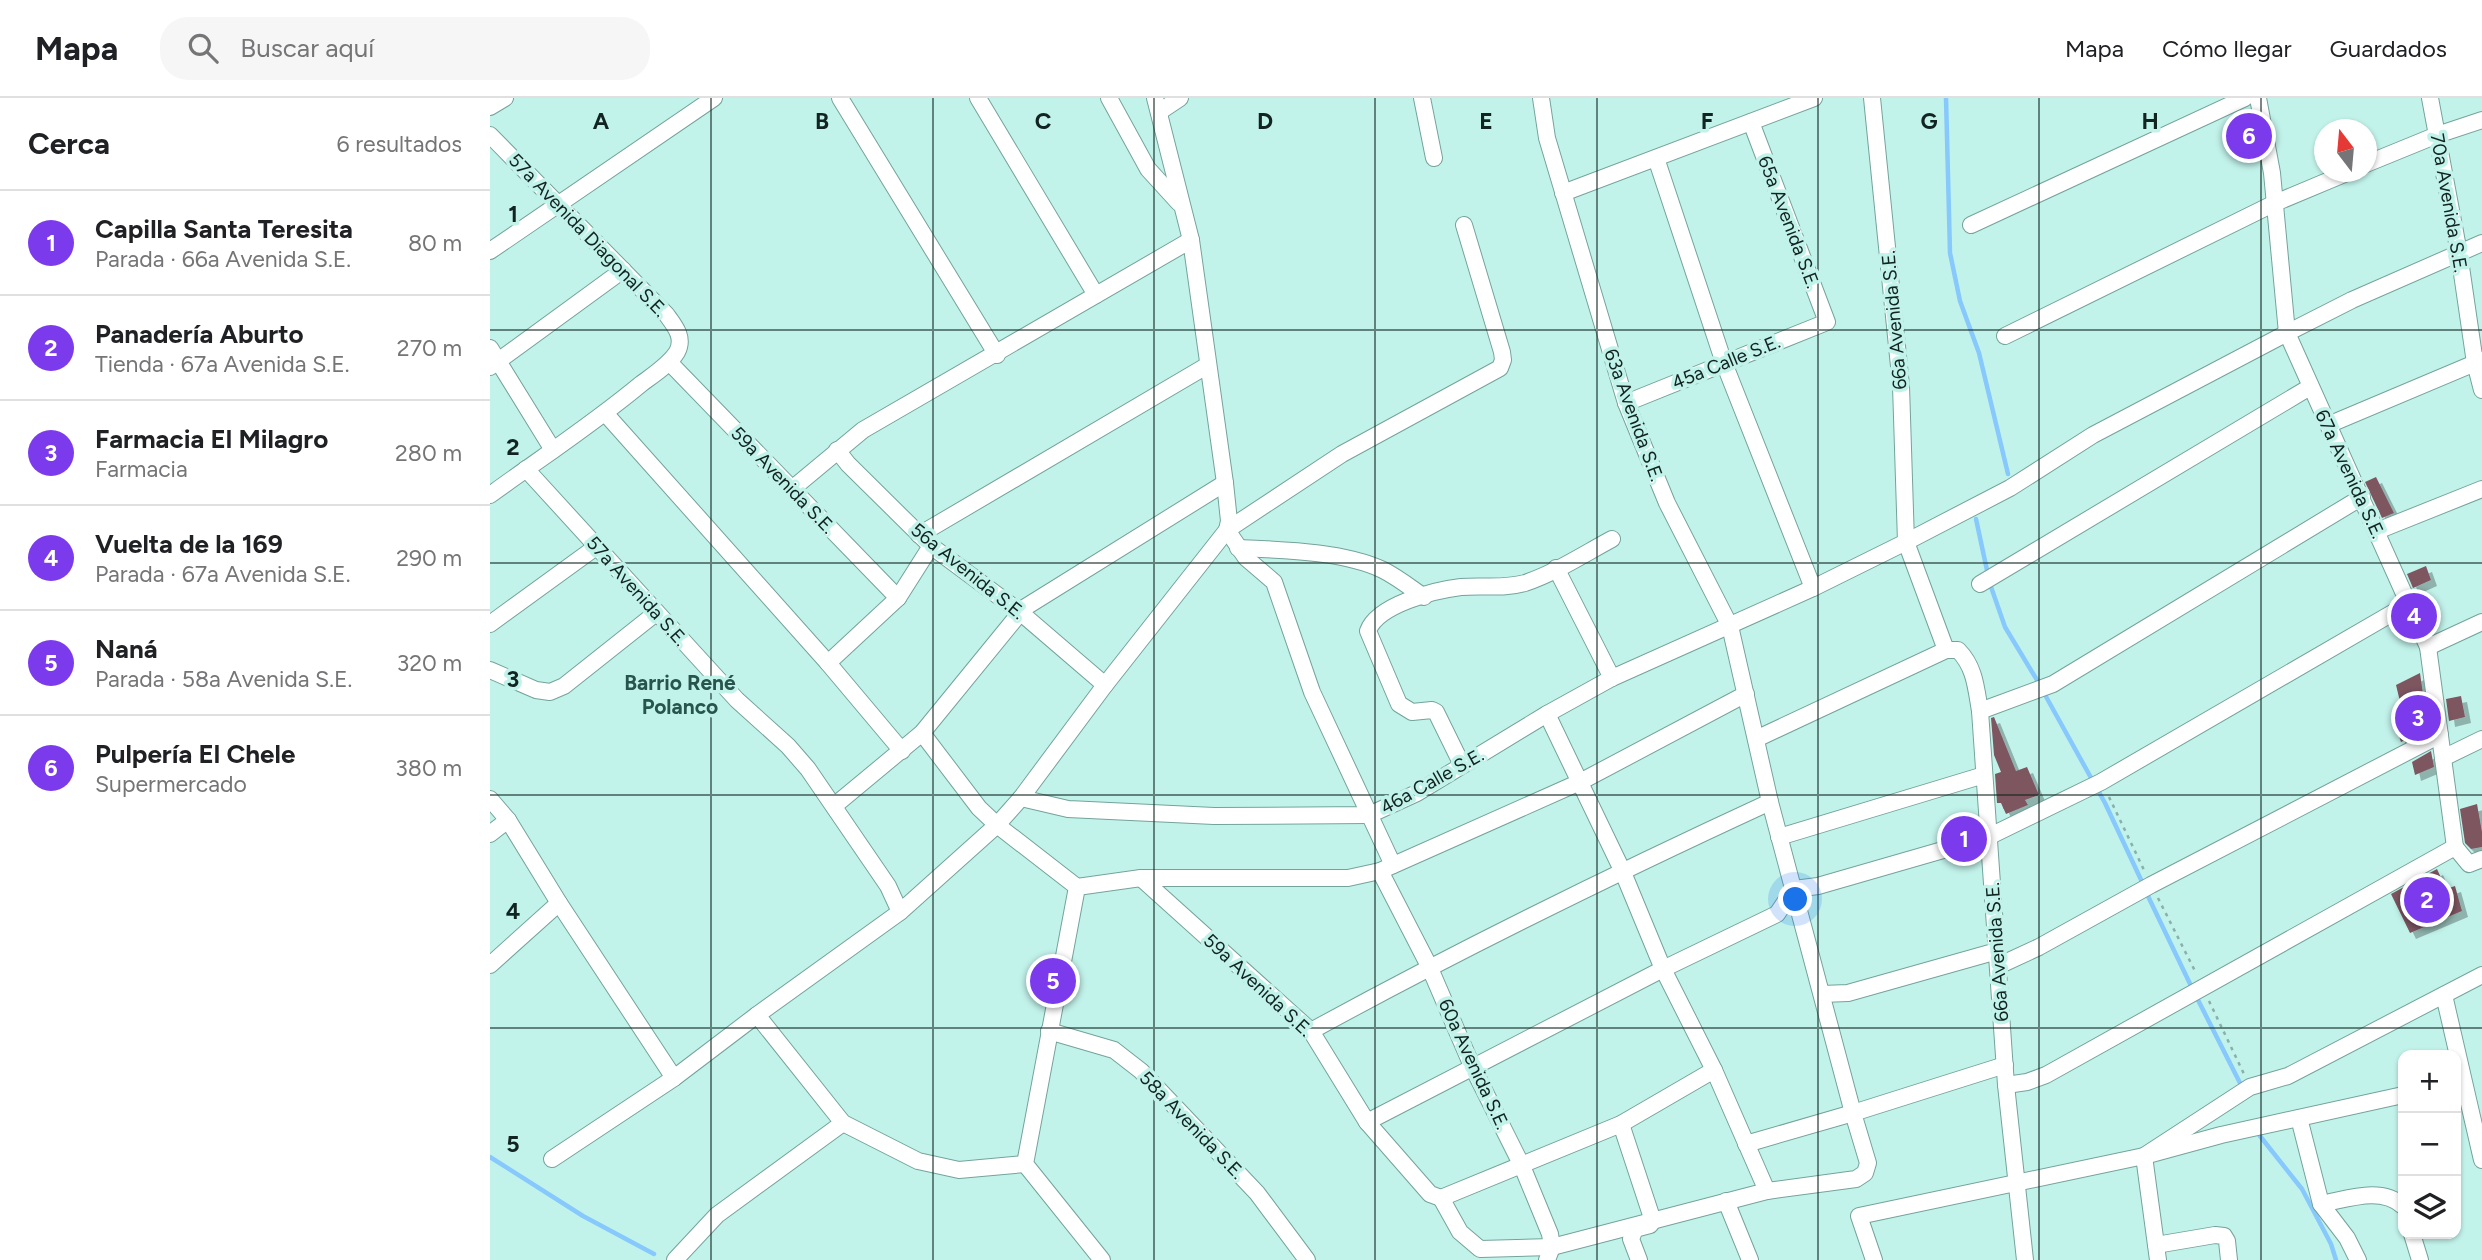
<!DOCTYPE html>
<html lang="es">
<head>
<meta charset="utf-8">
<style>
  :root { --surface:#fff; --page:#f6f6f6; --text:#202124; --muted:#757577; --line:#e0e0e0; --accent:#7c3aed }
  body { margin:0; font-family:Figtree,sans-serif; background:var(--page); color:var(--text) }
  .controls { position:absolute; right:21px; bottom:21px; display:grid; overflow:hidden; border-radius:14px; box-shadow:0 2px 5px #0004 }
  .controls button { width:63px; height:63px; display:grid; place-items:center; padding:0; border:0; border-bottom:2px solid var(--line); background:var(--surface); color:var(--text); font:35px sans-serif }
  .compass { position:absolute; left:1824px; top:21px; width:63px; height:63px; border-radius:50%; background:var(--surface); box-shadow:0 2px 5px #0004; rotate:344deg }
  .you { position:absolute; left:1306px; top:802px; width:24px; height:24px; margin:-18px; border:5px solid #fff; border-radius:50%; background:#1a73e8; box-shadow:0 0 0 10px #1a73e833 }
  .badge { display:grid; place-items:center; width:46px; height:46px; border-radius:50%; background:var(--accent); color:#fff; font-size:23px; font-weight:700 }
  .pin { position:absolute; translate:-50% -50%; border:4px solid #fff; box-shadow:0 2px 7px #0006 }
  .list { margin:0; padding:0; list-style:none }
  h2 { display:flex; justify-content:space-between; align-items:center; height:91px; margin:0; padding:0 28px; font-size:30px }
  h2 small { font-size:23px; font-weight:400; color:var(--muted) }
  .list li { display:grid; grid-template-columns:46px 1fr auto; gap:21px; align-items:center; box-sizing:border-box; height:105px; padding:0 28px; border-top:2px solid var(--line) }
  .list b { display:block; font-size:26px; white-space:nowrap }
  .list p { margin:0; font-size:23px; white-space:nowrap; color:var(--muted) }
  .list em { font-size:23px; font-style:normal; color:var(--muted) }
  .icon { flex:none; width:38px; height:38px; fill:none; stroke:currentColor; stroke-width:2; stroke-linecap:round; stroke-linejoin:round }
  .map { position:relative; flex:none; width:1992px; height:1162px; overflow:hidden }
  header { display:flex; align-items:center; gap:42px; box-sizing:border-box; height:98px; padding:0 35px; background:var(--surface); border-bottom:2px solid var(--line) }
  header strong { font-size:33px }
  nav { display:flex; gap:38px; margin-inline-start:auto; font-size:24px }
  .search { width:490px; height:63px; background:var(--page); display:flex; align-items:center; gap:18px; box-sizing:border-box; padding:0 24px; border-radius:28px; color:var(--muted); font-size:26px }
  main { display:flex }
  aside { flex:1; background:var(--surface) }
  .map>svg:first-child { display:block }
</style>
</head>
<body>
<header>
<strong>Mapa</strong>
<div class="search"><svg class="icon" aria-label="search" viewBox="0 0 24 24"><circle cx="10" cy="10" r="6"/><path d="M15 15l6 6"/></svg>Buscar aquí</div>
<nav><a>Mapa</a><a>Cómo llegar</a><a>Guardados</a></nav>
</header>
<main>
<aside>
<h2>Cerca<small>6 resultados</small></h2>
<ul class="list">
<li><span class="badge">1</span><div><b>Capilla Santa Teresita</b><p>Parada · 66a Avenida S.E.</p></div><em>80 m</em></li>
<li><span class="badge">2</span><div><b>Panadería Aburto</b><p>Tienda · 67a Avenida S.E.</p></div><em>270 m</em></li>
<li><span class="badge">3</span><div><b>Farmacia El Milagro</b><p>Farmacia</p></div><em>280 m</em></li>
<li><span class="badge">4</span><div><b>Vuelta de la 169</b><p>Parada · 67a Avenida S.E.</p></div><em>290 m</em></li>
<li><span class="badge">5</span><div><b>Naná</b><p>Parada · 58a Avenida S.E.</p></div><em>320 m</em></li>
<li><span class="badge">6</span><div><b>Pulpería El Chele</b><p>Supermercado</p></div><em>380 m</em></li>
</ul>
</aside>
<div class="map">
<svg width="1992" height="1162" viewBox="0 0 1992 1162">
  <defs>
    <filter id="shadow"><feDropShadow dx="6" dy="6" stdDeviation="0" flood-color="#0004"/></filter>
  </defs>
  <rect width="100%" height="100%" fill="#c2f3eb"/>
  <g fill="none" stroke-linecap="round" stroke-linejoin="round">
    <g stroke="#87c8fd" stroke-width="4.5">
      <polyline points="1456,0 1460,155 1470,203 1489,255 1518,376"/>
      <polyline points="1486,421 1498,477"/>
      <polyline points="1500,486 1515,529 1550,587"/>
      <polyline points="1554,595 1615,705 1653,786"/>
      <polyline points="1656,794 1702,890"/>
      <polyline points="1706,898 1750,985"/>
      <polyline points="1770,1038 1812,1091 1841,1146 1846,1162"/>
      <polyline points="0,1059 93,1118 164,1156"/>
    </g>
  </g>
  <g fill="#7d5760" filter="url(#shadow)">
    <polygon points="1886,379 1904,415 1892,420 1875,384"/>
    <polygon points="1936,468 1941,482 1923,490 1917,476"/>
    <polygon points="1930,575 1938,631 1911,644 1903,621 1913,616 1906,587"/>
    <polygon points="1971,598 1975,619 1959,623 1956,601"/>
    <polygon points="1504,619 1526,673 1537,669 1549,697 1535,702 1538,707 1516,716 1511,705 1507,705 1505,676 1511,674 1504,657 1501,620"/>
    <polygon points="1941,653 1944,669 1925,677 1922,664"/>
    <polygon points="1987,706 1992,734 1992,749 1981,751 1975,745 1970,711"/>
    <polygon points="1947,771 1956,791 1965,788 1972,813 1920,835 1901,796"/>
  </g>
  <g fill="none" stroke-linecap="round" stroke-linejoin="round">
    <g stroke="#74a39b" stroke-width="18">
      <g id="minor">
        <polyline points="350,0 507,257"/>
        <polyline points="488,0 606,197"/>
        <polyline points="619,0 658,71 689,105"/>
        <polyline points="665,0 701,142 735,385 739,423 737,432 756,460 784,484 822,594 903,767"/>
        <polyline points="932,0 944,60"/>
        <polyline points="1382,0 1411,288 1416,444 1456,552"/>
        <polyline points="1768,0 1782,75 1797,235 1938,549 1965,749"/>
        <polyline points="1940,0 1969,155 1985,265 1992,292"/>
        <polyline points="0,9 15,0"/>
        <polyline points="669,14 690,0"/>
        <path d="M0 37 176 216C184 227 195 239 187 254 179 267 163 277 151 286 103 326 51 360 0 397"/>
        <polyline points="1166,60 1234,265 1323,490"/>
        <polyline points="1876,66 1947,37 1992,22"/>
        <polyline points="1073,95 1324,0"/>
        <polyline points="1481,127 1755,0"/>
        <polyline points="0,153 224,0"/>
        <polyline points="1515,238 1785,105 1859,74"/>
        <polyline points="0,250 63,352"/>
        <polyline points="179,264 408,500"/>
        <polyline points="0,269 133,172"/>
        <polyline points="1136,305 1337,224 1261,24"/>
        <polyline points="115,315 338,565 412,653"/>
        <polyline points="1838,327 1992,262"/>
        <polyline points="347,352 358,366 441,448 530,514 615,587"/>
        <polyline points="36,371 247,602 298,648 318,671 398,788 410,814"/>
        <polyline points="302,391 373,332 701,142"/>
        <polyline points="1887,433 1992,391"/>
        <polyline points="429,437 718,267"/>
        <path d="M748 450C791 452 853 453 893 472 907 479 921 490 934 499"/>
        <polyline points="1066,470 1122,580"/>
        <polyline points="1490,486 1820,289"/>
        <polyline points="0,526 106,449"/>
        <polyline points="1938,549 1992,524"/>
        <polyline points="338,565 408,500 441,448"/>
        <polyline points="0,572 46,592 60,594 74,588 166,515"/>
        <polyline points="1490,613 1563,586 1872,399"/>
        <polyline points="1057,616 1132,772 1173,871 1224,972 1277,1093"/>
        <polyline points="432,635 489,710 507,727 587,789 651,780 858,780 890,773 1090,684 1256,596"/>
        <path d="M1266 641 1456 552H1468C1485 569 1486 590 1490 613L1516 987 1535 1162"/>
        <polyline points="1953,660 1992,641"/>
        <path d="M972 667 946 614 942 612 922 614 909 606 878 533C887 507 945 492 971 489 992 487 1015 491 1035 485 1065 475 1094 456 1122 441"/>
        <polyline points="531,700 578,711 724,718 879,717 927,695 1057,616 1122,580 1323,490 1416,444 1520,390 1603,337 1797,235 1862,202 1992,145"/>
        <polyline points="0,701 18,722 69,805 184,980"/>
        <polyline points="344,708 432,635 534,510 735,385"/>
        <polyline points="0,736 18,722"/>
        <polyline points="1289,739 1494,677"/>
        <polyline points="1965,749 1979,766 1992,761"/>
        <polyline points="890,773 939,868 982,968 1032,1068 1060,1136 1062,1149 1057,1162"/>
        <polyline points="651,780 821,933 877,1024 940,1096 951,1100"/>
        <polyline points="587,789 535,1066 612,1162"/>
        <polyline points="0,867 69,805"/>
        <polyline points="1508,868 1549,849 1661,787 1950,637"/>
        <polyline points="1332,896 1358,895 1507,853"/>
        <polyline points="1954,897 1992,1062"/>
        <polyline points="267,917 353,1025 428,1063 469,1072 535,1066"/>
        <polyline points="559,933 624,952 651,973 767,1095 817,1162"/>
        <path d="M821 933C971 851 1124 776 1280 704"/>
        <polyline points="1516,987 1537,984 1556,977 1965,749"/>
        <polyline points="1809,1020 1831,1106 1857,1140 1868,1162"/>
        <polyline points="877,1024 1173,871 1287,816 1304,791 1328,788 1498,739 1611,684 1918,506"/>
        <polyline points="1131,1026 1163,1123 1160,1127 1145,1131 1141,1141 1149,1162"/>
        <polyline points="1256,1046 1363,1015 1515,967"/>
        <polyline points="62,1061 184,980 267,917 410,814 507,727 531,700 615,587 737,432 852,356 1010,270 1013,262 1012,254 974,127"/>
        <polyline points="951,1100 970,1134 990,1151 1062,1149 1277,1093 1366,1081 1375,1075 1378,1065 1363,1015 1280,704 1240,528 1177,405 1136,305 1057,40 1051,0"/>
        <polyline points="951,1100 1131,1026 1224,972"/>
        <polyline points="1236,1103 1260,1162"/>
        <path d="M1831 1106C1858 1101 1891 1088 1913 1108"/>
        <polyline points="1922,1136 1930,1162"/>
        <polyline points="1666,1147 1725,1137 1734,1138 1737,1143 1739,1162"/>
        <polyline points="185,1162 227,1117 353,1025"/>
        <polyline points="1384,1162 1369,1118 1654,1058 1731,1037 1913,997"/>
        <polyline points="1668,1162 1654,1058 1760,989 1798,978 1992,877"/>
      </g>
    </g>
    <g stroke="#89b0aa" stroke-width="2.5" stroke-dasharray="3.5 5" stroke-linecap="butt">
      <polyline points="1619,699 1654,772"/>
      <polyline points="1668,800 1706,875"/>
      <polyline points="1719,903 1754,976"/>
    </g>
    <use href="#minor" stroke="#fff" stroke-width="16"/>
  </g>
  <path fill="none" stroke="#112421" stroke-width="2" stroke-opacity="0.55" d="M221 0V1162M443 0V1162M664 0V1162M885 0V1162M1107 0V1162M1328 0V1162M1549 0V1162M1771 0V1162M0 232H1992M0 465H1992M0 697H1992M0 930H1992"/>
  <g text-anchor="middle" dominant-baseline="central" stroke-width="7" stroke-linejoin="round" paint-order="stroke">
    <g font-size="19" fill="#112421" stroke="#c2f3eb">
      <text transform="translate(1959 105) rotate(80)">70a Avenida S.E.</text>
      <text transform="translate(1299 124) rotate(69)">65a Avenida S.E.</text>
      <text transform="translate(98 137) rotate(46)">57a Avenida Diagonal S.E.</text>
      <text transform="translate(1404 222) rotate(-95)">66a Avenida S.E.</text>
      <text transform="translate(1236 264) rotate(-22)">45a Calle S.E.</text>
      <text transform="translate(1144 317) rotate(70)">63a Avenida S.E.</text>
      <text transform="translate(1860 376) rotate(65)">67a Avenida S.E.</text>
      <text transform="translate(293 382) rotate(46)">59a Avenida S.E.</text>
      <text transform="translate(478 473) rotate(39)">56a Avenida S.E.</text>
      <text transform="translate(147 493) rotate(48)">57a Avenida S.E.</text>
      <text transform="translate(942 683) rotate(-29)">46a Calle S.E.</text>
      <text transform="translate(1507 854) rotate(-94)">66a Avenida S.E.</text>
      <text transform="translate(768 887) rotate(43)">59a Avenida S.E.</text>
      <text transform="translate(984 966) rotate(65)">60a Avenida S.E.</text>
      <text transform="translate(702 1027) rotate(46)">58a Avenida S.E.</text>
    </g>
    <g font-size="21" font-weight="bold" fill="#27554e" stroke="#c2f3eb">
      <text x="190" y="584">Barrio René<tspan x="190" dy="24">Polanco</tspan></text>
    </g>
  </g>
  <g font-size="23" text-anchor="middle" font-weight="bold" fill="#112421" stroke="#c2f3eb" stroke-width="7" stroke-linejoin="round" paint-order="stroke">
    <text x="111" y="31">A</text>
    <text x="332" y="31">B</text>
    <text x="553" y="31">C</text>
    <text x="775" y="31">D</text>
    <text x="996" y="31">E</text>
    <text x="1217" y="31">F</text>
    <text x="1439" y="31">G</text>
    <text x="1660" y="31">H</text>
    <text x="23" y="124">1</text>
    <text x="23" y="357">2</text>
    <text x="23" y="589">3</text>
    <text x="23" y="821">4</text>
    <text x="23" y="1054">5</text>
  </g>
</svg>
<div class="controls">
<button>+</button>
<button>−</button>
<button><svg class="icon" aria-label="layers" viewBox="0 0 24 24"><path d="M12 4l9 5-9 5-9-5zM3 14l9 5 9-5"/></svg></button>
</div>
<svg class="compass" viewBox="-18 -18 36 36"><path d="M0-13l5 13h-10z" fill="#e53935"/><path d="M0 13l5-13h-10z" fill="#757577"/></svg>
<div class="you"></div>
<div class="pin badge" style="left:1474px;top:741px">1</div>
<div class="pin badge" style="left:1937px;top:802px">2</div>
<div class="pin badge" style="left:1928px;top:620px">3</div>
<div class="pin badge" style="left:1924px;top:518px">4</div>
<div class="pin badge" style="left:563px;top:883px">5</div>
<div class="pin badge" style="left:1759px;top:38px">6</div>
</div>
</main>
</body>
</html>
